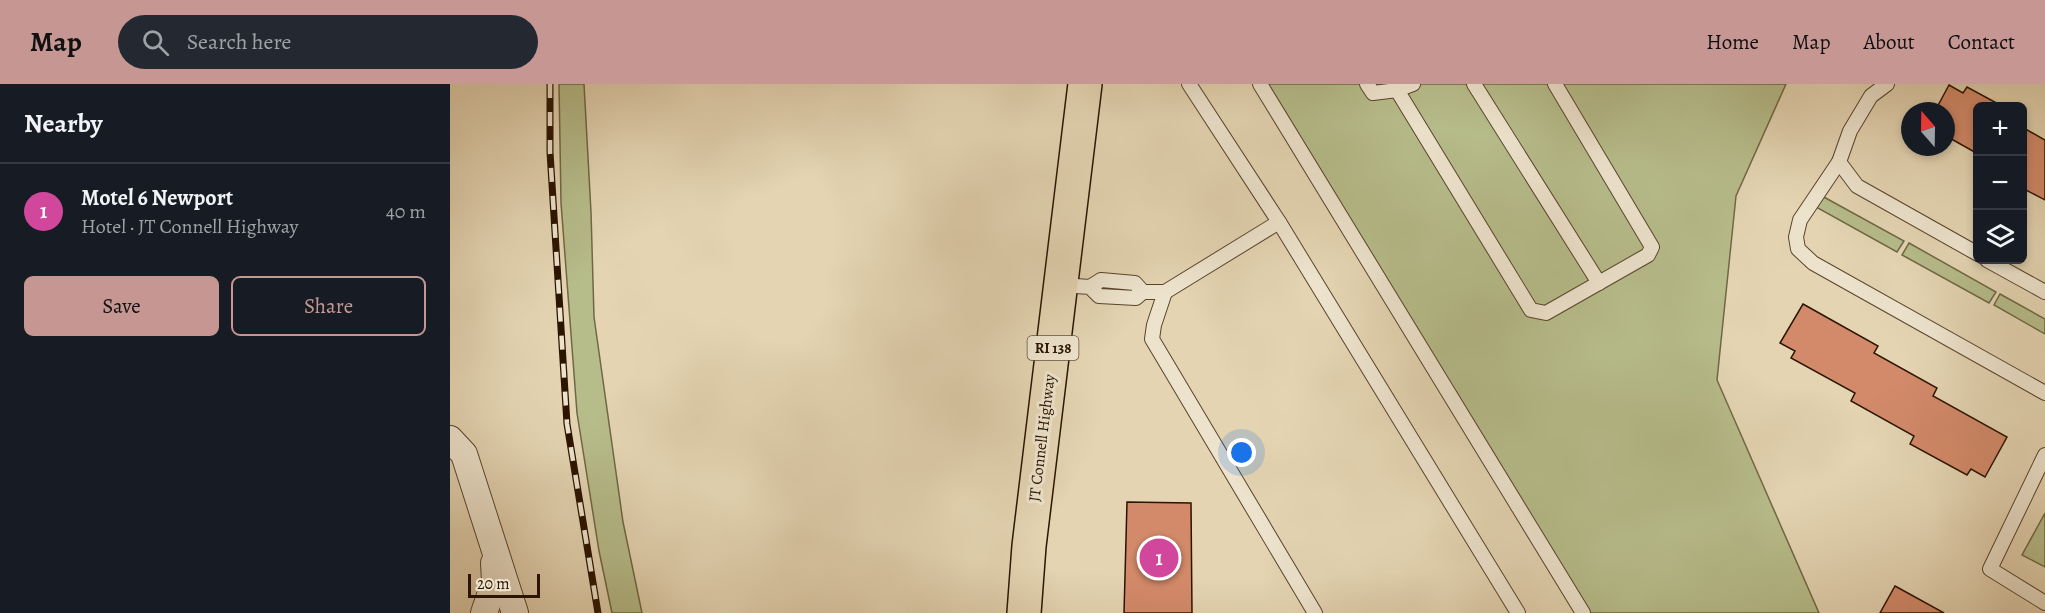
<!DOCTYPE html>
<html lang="en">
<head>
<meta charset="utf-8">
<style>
  :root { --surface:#171b24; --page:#242831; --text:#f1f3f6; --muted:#9ea1a6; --line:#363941; --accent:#c59692 }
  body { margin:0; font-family:Alegreya,serif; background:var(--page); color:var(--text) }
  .controls { position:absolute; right:18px; top:18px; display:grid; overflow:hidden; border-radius:9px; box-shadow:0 3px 9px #0003 }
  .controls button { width:54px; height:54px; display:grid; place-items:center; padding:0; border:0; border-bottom:2px solid var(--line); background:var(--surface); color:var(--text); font:30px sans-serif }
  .compass { position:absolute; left:1451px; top:18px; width:54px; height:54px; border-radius:50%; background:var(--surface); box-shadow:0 3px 9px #0003; rotate:340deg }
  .scale { position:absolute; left:18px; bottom:15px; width:72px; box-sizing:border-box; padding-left:6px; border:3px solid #2b1400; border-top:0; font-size:16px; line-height:21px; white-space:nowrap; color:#2b1400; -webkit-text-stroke:4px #ede3cd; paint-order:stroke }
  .you { position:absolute; left:792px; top:369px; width:21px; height:21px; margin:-15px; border:4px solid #fff; border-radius:50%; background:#1a73e8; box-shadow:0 0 0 9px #1a73e833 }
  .badge { display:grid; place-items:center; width:39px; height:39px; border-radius:50%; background:var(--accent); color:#fff; font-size:20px; font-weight:700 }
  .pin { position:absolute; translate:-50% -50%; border:3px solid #fff; box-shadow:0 2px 6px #0006 }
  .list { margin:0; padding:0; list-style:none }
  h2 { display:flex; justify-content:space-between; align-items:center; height:78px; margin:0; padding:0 24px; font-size:26px }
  h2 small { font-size:20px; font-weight:400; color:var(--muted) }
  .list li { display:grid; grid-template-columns:39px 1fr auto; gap:18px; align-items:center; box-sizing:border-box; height:96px; padding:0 24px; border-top:2px solid var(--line) }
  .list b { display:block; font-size:22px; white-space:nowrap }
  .list p { margin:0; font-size:20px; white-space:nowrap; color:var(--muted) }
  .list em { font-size:20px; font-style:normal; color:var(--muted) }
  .actions { display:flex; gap:12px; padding:18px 24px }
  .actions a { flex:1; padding:14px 0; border:2px solid var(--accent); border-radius:9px; text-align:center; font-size:21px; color:var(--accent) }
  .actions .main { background:var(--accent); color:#111 }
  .icon { flex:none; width:33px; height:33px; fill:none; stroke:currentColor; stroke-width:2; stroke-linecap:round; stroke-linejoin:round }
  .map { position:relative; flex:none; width:1595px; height:529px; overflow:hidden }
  header { display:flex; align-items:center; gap:36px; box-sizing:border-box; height:84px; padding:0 30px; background:var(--accent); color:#111 }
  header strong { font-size:28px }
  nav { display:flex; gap:33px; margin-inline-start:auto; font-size:21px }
  .search { width:420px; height:54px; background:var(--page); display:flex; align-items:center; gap:15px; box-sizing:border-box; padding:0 21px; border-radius:33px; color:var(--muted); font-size:22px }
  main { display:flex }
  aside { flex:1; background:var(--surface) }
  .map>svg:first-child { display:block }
</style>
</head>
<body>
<header>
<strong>Map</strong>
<div class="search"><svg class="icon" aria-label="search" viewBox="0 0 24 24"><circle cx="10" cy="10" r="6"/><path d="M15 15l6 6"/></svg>Search here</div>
<nav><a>Home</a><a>Map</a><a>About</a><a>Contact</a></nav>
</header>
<main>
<aside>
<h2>Nearby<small></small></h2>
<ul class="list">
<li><span class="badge" style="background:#d1479c">1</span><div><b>Motel 6 Newport</b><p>Hotel · JT Connell Highway</p></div><em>40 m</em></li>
</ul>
<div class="actions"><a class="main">Save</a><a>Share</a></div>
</aside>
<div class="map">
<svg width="1595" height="529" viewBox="0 0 1595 529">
  <rect width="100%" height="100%" fill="#e4d4b2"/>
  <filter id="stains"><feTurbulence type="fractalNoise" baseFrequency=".00333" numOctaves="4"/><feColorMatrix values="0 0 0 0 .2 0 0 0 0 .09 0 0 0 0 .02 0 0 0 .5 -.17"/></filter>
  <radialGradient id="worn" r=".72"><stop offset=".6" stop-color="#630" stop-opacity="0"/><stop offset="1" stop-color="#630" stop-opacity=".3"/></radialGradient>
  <g fill="#b6bc8a" stroke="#706845" stroke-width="1.5">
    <polygon points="109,0 134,0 141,128 144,233 173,438 192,529 162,529 149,467 127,329 111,119"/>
    <polygon points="818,0 1336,0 1286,112 1267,296 1369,529 1140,529"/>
    <polygon points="1372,112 1454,157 1447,168 1366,123"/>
    <polygon points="1459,159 1546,208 1539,219 1452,171"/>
    <polygon points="1550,210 1595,235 1595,250 1544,221"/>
    <polygon points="1595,429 1595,483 1572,471"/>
  </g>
  <g fill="#d28a6a" stroke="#2b1400" stroke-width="1.5">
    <polygon points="1499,1 1513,9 1517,3 1552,22 1528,22 1528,70 1496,52 1496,27 1485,27"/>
    <polygon points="1572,43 1595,56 1595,116 1572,104"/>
    <polygon points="1353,220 1428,262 1424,269 1487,304 1483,312 1557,353 1535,393 1521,385 1517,391 1460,360 1464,352 1401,317 1405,309 1341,274 1345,267 1330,259"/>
    <polygon points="677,418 741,419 742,529 674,529"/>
    <polygon points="1445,502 1494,529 1430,529"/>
  </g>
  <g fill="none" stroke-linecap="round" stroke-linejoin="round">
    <g stroke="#59442c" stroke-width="16">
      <g id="service">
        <polyline points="810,0 1133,529"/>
        <polyline points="917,0 923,9 947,6 963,0"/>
        <polyline points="1024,0 1149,199"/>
        <polyline points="1437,0 1421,12 1400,47 1389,78 1350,136 1346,153 1348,165 1363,179 1595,309"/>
        <polyline points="947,6 1081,226 1096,229 1198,171 1202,163 1105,0"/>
        <polyline points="1389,78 1407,102 1528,170"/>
        <polyline points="829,138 1068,529"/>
        <polyline points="1537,176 1595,208"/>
        <polyline points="611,201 640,203 651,196 685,199 693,208 686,214 649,212 640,203"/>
        <polyline points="693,208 715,208 829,138 739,0"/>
        <polyline points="715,208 704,241 702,255 865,529"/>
        <polyline points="1595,371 1540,485 1595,519"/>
      </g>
    </g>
    <g stroke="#59442c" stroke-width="28">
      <g id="minor">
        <polyline points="0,355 14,370 65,529"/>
        <polyline points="34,529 45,497 44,479"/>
      </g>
    </g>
    <g stroke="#2b1400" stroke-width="36">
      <polyline id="trunk" points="574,529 579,462 635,0"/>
    </g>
    <use href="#service" stroke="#ede3cd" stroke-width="14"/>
    <use href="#minor" stroke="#ede3cd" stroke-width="26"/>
    <use href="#trunk" stroke="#e4d4b2" stroke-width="33"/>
    <g stroke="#2b1400" stroke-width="7">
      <polyline id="rail" points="100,0 100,68 117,340 148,529"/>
    </g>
    <use href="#rail" stroke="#ede3cd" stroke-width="4.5" stroke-dasharray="14" stroke-linecap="butt"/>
  </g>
  <g text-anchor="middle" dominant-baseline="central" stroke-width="6" stroke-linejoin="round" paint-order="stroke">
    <rect fill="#ede3cd" stroke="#65523e" stroke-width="1.5" x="577.5" y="252" width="51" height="24" rx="4.5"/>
    <g font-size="15" font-weight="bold" fill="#2b1400">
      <text x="603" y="264">RI 138</text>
    </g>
    <g font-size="16" fill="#2b1400" stroke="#ede3cd">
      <text transform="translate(592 354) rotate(-83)">JT Connell Highway</text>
    </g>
  </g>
  <rect width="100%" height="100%" filter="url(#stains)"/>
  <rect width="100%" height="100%" fill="url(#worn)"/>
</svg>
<div class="controls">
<button>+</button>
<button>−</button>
<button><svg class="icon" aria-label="layers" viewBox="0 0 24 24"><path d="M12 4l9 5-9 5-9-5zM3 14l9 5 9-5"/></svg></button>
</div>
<svg class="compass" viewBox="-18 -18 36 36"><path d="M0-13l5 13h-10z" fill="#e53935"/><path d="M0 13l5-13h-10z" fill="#9ea1a6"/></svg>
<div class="scale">20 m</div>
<div class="you"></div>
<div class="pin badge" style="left:709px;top:474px;background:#d1479c">1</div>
</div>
</main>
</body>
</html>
